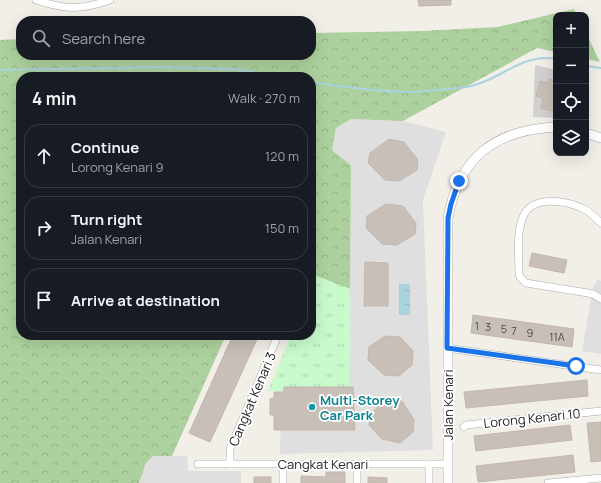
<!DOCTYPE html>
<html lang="en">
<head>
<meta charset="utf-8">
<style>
  :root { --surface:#171b24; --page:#20242c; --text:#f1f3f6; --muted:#9ea1a6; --line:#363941 }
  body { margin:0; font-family:Manrope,sans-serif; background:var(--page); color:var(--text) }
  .controls { position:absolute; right:12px; top:12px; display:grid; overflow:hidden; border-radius:8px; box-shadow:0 4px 16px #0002 }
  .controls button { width:36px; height:36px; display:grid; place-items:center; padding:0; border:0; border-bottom:1px solid var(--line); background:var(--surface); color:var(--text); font:20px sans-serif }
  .stop { position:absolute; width:12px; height:12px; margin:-9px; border:3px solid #1a73e8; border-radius:50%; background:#fff }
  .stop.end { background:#1a73e8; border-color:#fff; box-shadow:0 1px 4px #0008 }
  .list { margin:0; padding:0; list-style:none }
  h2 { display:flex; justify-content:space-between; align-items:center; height:52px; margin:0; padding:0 16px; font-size:17px }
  h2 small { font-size:13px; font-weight:400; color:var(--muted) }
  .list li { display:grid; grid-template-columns:26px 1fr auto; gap:12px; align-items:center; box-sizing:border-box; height:64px; margin:0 8px 8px; padding:0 8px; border:1px solid var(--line); border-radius:16px }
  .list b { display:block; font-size:15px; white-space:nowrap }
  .list p { margin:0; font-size:13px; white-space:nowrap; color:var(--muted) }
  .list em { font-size:13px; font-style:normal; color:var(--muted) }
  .icon { flex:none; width:22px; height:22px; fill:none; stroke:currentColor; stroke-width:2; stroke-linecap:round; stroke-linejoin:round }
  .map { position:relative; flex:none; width:601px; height:483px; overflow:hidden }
  .search { position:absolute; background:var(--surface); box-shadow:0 4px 16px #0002; left:16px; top:16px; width:300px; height:44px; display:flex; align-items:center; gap:10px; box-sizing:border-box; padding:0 14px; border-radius:16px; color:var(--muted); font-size:15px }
  .panel { position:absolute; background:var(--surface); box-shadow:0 4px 16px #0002; left:16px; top:72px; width:300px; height:268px; border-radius:16px }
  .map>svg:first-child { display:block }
</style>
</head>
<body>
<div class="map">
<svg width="601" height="483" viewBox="0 0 601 483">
  <defs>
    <pattern id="forest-crowns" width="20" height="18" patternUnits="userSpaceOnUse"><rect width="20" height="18" fill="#add19e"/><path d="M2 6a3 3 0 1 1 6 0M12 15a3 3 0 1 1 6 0" fill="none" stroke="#95b388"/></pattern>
    <pattern id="park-tufts" width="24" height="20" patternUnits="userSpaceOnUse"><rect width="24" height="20" fill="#c8facc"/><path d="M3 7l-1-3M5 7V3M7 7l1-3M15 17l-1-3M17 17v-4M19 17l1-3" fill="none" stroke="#acd6af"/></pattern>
    <pattern id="water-ripples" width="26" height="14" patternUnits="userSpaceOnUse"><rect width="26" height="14" fill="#aad3df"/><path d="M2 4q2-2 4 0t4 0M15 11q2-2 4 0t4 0" fill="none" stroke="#92b5bf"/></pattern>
  </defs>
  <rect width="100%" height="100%" fill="#f2efe9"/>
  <g fill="#e0dfdf">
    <polygon points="351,119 403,121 446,132 423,200 433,450 280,454 281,391 349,391 351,165 332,150 336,128"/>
    <polygon points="598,279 601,281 601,354 582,351 593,287"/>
    <polygon points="153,456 187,456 188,471 241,471 241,483 139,483 146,463"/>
  </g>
  <polygon fill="#d0d0d0" points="535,65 556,70 556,118 533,117"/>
  <g fill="url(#forest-crowns)">
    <polygon points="574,9 577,15 556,15 556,52 537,48 403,121 351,119 336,128 332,150 351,165 350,289 311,274 311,77 21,77 21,335 226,335 172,456 153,456 146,463 139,483 0,483 0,40 21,39 21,55 311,55 311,33 422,31 497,27"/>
    <polygon points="586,33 600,62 586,59"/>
  </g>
  <polygon fill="url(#park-tufts)" points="311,274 350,289 349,391 268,391 291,335 311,335"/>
  <rect fill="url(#water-ripples)" x="399" y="284" width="11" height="31"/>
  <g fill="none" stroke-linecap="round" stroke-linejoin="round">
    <g stroke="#aad3df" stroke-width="2">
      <polyline points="586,66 601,68"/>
      <polyline points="0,70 161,67 235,69 282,77"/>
      <path d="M311 82C343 87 378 92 411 92 423 92 435 90 447 89 455 88 463 88 471 86 500 80 524 52 556 59"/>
    </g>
  </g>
  <g fill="#c7bfb8" stroke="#c4b6ab">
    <polygon points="418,0 451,0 451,5 419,6"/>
    <polygon points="549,79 556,81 556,112 541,108 543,98 536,96 540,81 548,83"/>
    <polygon points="389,139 404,142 418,160 417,170 399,181 385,180 368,163 370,153"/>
    <polygon points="386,204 403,206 416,223 415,234 397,245 382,244 366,228 367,216"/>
    <polygon points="532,253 567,260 564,273 529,266"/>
    <polygon points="365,262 388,263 388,306 364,306"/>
    <polygon points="473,315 574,329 572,347 471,333"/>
    <polygon points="233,335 259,335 210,442 189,433"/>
    <polygon points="385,336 400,337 413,351 412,365 399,376 384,375 368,360 369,347"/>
    <polygon points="587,380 588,396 466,408 464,392"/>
    <polygon points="284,387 353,387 355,430 274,430 274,415 270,415 270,399 274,398 274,392 284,392"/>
    <polygon points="387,399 402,401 414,420 413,432 400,443 382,439 369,425 370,414"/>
    <polygon points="601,422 601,461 591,462 587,423"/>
    <polygon points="570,425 572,440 476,451 474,436"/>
    <polygon points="573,455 575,472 478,482 476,466"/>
    <polygon points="326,472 345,472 345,483 301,483 301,476 326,477"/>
    <rect x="254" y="477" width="17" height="6"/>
    <polygon points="368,477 387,478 387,483 368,483"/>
  </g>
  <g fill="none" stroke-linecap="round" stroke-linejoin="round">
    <g stroke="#a9a9a9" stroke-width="8">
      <g id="minor">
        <path d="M36 0C66 10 81 10 110 0"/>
        <path d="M601 223C596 218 590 212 584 209 567 201 532 194 523 217 516 234 519 255 519 273L520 277 526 283 588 293 593 294 601 299"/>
        <polyline points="447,348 601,370"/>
        <polyline points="464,427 466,425 601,411"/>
        <polyline points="198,464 448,464"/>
        <polyline points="230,464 230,449 278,335"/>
        <polyline points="283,483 283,464"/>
        <polyline points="357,483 357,464"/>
        <polyline points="429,483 429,464"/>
        <polyline points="548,483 601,478"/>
      </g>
    </g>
    <g stroke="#a9a9a9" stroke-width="10">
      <g id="tertiary">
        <polyline points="586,133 601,138"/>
        <path d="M448 483V218C459 157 495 130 556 127"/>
      </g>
    </g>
    <use href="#minor" stroke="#fff" stroke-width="7"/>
    <use href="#tertiary" stroke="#fff" stroke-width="9"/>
  </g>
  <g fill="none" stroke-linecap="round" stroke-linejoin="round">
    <polyline stroke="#1a73e8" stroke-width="5" points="459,181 451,204 448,218 447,348 576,366"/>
  </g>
  <circle fill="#0f9aa8" stroke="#fff" stroke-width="1.5" cx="312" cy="407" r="4"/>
  <g text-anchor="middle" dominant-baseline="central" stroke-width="3.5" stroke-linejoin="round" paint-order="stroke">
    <g font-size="11" fill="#4b4948">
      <text x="477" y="325">1</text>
      <text x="488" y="326">3</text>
      <text x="504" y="328">5</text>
      <text x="514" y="330">7</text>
      <text x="530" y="332">9</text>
      <text x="557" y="336">11A</text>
    </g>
    <g font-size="13" fill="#222" stroke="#fff">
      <text transform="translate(252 399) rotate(-67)">Cangkat Kenari 3</text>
      <text transform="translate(448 405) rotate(-90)">Jalan Kenari</text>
      <text transform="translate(532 418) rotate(-6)">Lorong Kenari 10</text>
      <text x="323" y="464">Cangkat Kenari</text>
    </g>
    <g font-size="13" font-weight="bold" fill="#0d838f" stroke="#fff" text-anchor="start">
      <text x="320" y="400">Multi-Storey<tspan x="320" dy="15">Car Park</tspan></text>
    </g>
  </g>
</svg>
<div class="controls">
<button>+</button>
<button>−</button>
<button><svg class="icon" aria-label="locate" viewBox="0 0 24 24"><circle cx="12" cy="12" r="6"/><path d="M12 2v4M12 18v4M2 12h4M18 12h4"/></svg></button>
<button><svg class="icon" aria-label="layers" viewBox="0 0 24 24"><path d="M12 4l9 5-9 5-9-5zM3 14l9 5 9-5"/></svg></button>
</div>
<div class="stop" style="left:576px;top:366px"></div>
<div class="stop end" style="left:459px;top:181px"></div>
<div class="search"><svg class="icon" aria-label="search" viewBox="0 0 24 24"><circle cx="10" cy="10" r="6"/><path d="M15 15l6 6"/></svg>Search here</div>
<section class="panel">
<h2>4 min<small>Walk · 270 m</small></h2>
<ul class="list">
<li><svg class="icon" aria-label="ahead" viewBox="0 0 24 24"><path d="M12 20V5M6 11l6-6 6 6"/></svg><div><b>Continue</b><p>Lorong Kenari 9</p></div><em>120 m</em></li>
<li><svg class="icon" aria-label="right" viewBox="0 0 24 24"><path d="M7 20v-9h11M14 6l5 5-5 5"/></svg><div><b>Turn right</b><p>Jalan Kenari</p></div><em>150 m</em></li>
<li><svg class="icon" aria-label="arrive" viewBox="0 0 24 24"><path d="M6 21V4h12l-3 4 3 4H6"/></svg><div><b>Arrive at destination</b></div></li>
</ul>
</section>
</div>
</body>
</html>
